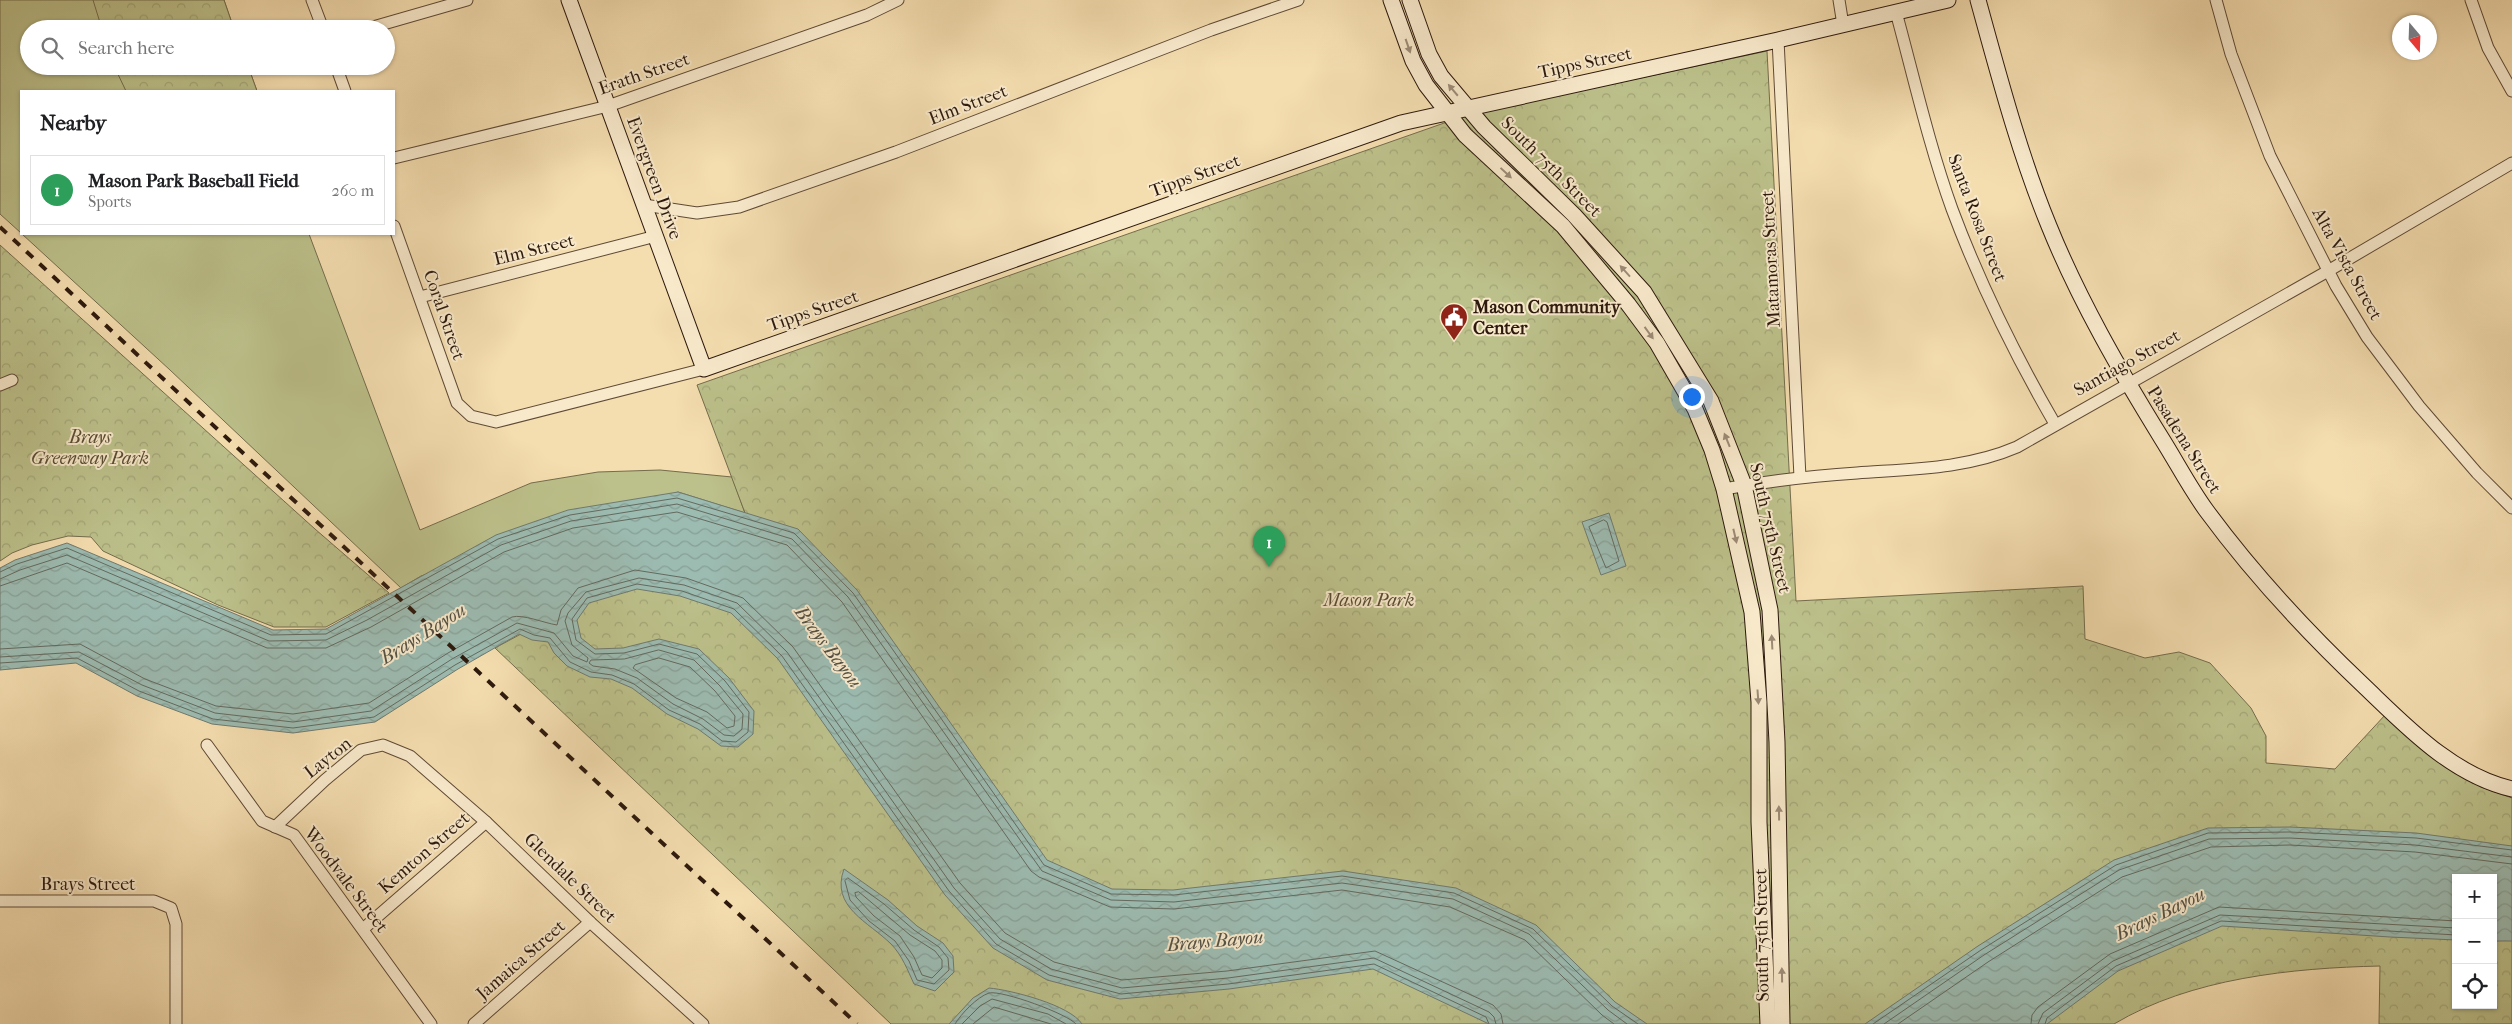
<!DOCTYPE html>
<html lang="en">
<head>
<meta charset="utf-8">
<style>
  :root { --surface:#fff; --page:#f6f6f6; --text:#202124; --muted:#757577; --line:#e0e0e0; --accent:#8f2418 }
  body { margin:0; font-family:"IM FELL French Canon",serif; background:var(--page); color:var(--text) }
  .controls { position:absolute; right:15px; bottom:15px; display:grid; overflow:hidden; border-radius:0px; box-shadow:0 1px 4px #0004 }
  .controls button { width:45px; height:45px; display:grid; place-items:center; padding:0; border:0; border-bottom:1px solid var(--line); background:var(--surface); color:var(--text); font:25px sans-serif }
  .compass { position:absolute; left:2392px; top:15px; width:45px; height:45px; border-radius:50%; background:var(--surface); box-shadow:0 1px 4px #0004; rotate:161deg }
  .you { position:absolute; left:1691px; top:396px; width:18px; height:18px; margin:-12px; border:4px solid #fff; border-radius:50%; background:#1a73e8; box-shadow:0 0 0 8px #1a73e833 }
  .badge { display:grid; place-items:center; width:32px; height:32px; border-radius:50%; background:var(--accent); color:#fff; font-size:16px; font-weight:700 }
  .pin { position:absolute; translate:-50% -41px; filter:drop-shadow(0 1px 2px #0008) }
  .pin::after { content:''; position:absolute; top:26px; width:18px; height:15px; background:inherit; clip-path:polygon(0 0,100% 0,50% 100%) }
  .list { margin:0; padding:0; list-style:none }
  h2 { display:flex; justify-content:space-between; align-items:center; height:65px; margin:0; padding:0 20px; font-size:21px }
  h2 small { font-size:16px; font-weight:400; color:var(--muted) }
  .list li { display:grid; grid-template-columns:32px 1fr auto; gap:15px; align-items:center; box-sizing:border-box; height:70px; margin:0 10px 10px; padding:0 10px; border:1px solid var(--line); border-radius:0px }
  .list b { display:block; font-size:19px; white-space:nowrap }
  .list p { margin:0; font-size:16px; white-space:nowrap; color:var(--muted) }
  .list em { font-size:16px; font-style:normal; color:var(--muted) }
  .icon { flex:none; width:28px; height:28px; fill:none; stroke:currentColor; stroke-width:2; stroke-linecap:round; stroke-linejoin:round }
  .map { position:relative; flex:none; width:2512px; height:1024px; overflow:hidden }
  .search { position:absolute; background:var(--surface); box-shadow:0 1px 4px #0004; left:20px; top:20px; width:375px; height:55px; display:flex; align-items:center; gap:12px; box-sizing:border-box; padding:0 18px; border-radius:28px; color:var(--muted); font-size:19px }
  .panel { position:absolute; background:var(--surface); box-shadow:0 1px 4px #0004; left:20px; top:90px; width:375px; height:145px; border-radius:0px }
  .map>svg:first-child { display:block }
</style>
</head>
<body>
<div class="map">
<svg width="2512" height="1024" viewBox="0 0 2512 1024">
  <defs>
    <pattern id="forest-crowns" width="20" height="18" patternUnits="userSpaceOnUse" patternTransform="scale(1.25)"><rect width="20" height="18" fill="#bcc08a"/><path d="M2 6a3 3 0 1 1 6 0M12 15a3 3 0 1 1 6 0" fill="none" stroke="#a2a476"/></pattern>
    <pattern id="water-waves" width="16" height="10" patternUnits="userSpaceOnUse" patternTransform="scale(1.25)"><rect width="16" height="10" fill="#9cbbb1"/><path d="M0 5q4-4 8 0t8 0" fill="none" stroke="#87a097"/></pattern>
  </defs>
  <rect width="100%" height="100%" fill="#f4ddaf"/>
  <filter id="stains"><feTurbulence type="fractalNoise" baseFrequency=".004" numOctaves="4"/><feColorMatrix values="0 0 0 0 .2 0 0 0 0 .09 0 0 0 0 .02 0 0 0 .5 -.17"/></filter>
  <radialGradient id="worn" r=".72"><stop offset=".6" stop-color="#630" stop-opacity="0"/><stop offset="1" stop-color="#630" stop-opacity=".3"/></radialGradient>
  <g fill="#bcc08a" stroke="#746c4c">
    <polygon points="0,0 224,0 234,29 29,29 29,66 248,66 257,91 21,91 21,233 0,214"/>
    <polygon points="22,234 309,234 420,530 531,483 598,472 660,470 732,477 745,513 678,492 421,576 401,588 170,370"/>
  </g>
  <g fill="url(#forest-crowns)" stroke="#746c4c" fill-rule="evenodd">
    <polygon points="93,0 224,0 234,29 102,29"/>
    <path d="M1767 51 1796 601 2083 586 2085 639 2145 658 2179 652 2210 663 2251 708 2266 736V763L2335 769 2386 714 2457 773 2481 787 2512 798V1024H2379L2380 966C2292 968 2191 978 2114 1024H891L495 648 745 513 697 385 1467 115ZM2456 878H2493V1005H2456Z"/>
    <polygon points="114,66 248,66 257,91 126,91"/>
    <polygon points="0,245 315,529 389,593 326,627 274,627 218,605 103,551 91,537 68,536 32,545 12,553 0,561"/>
  </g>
  <g fill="url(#water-waves)" stroke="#707a6f">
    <polygon points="678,492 798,529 857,590 1047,860 1112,889 1173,890 1343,871 1456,888 1536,925 1615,1002 1647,1024 1489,1024 1373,969 1229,989 1120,999 1047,980 993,948 945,895 778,659 731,613 680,596 637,589 589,603 577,620 581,638 595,649 623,648 659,639 699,649 729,678 754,711 753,734 738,747 721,746 698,729 667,714 632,688 611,679 590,677 567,666 554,653 548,642 532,640 519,634 458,669 375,722 293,733 212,724 137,696 76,663 0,670 0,568 15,560 67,543 273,630 326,629 496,535 568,510"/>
    <polygon points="1609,513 1626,566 1601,575 1582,522"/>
    <polygon points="2290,827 2416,833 2512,846 2512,941 2493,941 2493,878 2456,878 2456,940 2390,937 2222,926 2118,971 2047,1024 1865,1024 1978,946 2114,860 2208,828"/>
    <path d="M844 869 888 900 917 926 943 943 953 956 954 972 935 991 914 984C908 971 902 955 891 944 869 922 830 907 844 869Z"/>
    <path d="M989 988C1011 990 1070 1005 1082 1024H949L973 998Z"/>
  </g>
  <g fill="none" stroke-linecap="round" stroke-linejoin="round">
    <g stroke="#646a5f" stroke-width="1">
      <polygon points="1604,520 1607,522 1619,561 1606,568 1589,527"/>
      <polyline points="0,572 17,564 67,548 271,635 326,634 498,539 570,515 677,498 794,533 853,593 1044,865 1111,894 1174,895 1342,876 1454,893 1533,929 1612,1006 1638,1024"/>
      <polyline points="0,579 20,570 67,555 269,641 326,640 367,620 501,545 571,521 677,504 792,539 848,597 1042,871 1111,900 1174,902 1342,883 1453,899 1529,934 1608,1010 1627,1024"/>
      <polyline points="0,586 67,563 267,648 326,648 371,627 504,552 573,528 677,512 787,545 842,602 1031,871 1039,877 1110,907 1174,909 1342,890 1450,907 1525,940 1602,1015 1614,1024"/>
      <path d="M0 649 80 644 145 679 216 706 293 714 369 703 448 653 512 617C523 614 544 623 557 625L561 610 578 588 635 570 686 578 743 598 793 647 960 883 1005 933 1054 962 1122 980 1227 971 1375 951 1493 1005 1501 1014 1503 1024"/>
      <polygon points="659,650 694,660 720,686 743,714 742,729 734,736 724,735 703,719 673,704 637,678 615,669 593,666 589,663 591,660 624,659"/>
      <polyline points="0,657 79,652 142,685 215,713 293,722 371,711 452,659 517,623 554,633 573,656 587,662 588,658 572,645 565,621 568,613 586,592 639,578 684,585 737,603 787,652 954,888 1000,939 1051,969 1122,988 1228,978 1374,958 1489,1012 1494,1017 1496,1024"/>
      <polygon points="659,658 690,667 715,691 735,716 734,726 727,728 707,712 676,698 633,668 635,665"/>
      <polyline points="0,663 77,658 139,691 213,719 293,728 374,717 455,665 520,629 534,635 550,638 570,662 591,672 612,675 634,684 669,710 700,724 722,741 736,742 748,732 749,712 725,681 697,654 659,644 624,653 595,654 576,640 572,619 587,598 637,584 682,591 734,609 782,656 949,891 996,944 1049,975 1121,994 1228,984 1374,964 1486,1017 1489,1024"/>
      <polygon points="848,878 884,904 914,930 939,947 948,958 949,970 934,984 917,980 909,961 895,941 869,921 850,900 845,881"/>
      <polygon points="859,892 910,935 935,951 942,960 942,968 932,978 922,975 914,957 900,936 874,916 856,897 855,893"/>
      <path d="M955 1024C961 1014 977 997 989 993 1002 990 1068 1014 1076 1024"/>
      <polyline points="962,1024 980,1006 992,999 1048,1014 1066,1024"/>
      <polyline points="973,1024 994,1007 1051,1024"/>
      <polyline points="1873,1024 1981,950 2116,865 2208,833 2290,832 2416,838 2512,850"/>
      <polyline points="1884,1024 1984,955 2119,870 2209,839 2290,838 2415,845 2512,857"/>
      <polyline points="1898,1024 1988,962 2122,877 2211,847 2290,845 2415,852 2512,864"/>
      <polyline points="2031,1024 2032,1015 2038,1007 2110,954 2219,907 2456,921"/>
      <polyline points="2038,1024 2043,1013 2113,961 2220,915 2456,928"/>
      <polyline points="2045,1024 2047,1018 2116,966 2221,921 2456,935"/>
    </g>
    <g stroke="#5f4a36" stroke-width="13">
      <g id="street">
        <polyline points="312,0 323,29"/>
        <polyline points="1839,0 1843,25"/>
        <polyline points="2216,0 2231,54 2270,156 2336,286 2367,337 2419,406 2477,473 2512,508"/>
        <polyline points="2471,0 2488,48 2512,91"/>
        <path d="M1896 12C1914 78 1929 145 1952 209 1980 284 2015 355 2055 424"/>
        <polyline points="366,29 467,0"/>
        <polyline points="1778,40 1800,477"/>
        <polyline points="336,66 345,91"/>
        <polyline points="394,158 608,106 867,15 898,0"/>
        <polyline points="644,205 697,213 739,207 896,152 1211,30 1298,0"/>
        <polyline points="394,226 457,403 471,416 496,422 704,369"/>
        <polyline points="420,297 656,236"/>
        <polyline points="0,385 12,380"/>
        <path d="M1724 489C1768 481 1812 476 1857 473 1911 469 1966 469 2017 447L2328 271 2512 163"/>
        <polyline points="207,745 262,821 294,835 431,1024"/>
        <polyline points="275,827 325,780 361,750 383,745 410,756 486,822 590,922 703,1024"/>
        <polyline points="0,901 154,901 171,908 176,924 176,1024"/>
        <polyline points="363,929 486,822"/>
        <polyline points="474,1024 590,922"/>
      </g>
    </g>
    <g stroke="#2d190d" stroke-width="17">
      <g id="secondary">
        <polyline points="569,0 704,369 1401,123 1778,40 1948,0"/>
        <polyline points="1391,0 1413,61 1426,85 1465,135 1563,226 1628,304 1657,343 1695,409 1712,450 1724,489 1752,612 1759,702 1759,822 1768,1024"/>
        <polyline points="1410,0 1429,54 1441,76 1484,127 1574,215 1644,292 1711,401 1744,485 1770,610 1777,742 1782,1024"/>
        <path d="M1978 0C1999 76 2019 153 2049 226 2079 300 2120 371 2162 439 2177 463 2190 488 2206 510 2253 574 2307 632 2364 686 2407 727 2452 775 2512 789"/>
      </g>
    </g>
    <use href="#street" stroke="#f8e9cb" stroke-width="11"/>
    <use href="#secondary" stroke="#f8e9cb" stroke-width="15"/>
    <polyline stroke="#2d190d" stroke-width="4" stroke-dasharray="9 9" stroke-linecap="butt" points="0,227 857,1024"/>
  </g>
  <defs><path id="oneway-solid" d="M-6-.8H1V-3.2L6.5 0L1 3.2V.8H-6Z" transform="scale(1.25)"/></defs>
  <g fill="#9d8b76">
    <use href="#oneway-solid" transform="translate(1408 46) rotate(71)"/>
    <use href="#oneway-solid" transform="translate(1453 90) rotate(-130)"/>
    <use href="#oneway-solid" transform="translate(1506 173) rotate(43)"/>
    <use href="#oneway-solid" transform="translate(1625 271) rotate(-132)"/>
    <use href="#oneway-solid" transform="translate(1649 333) rotate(54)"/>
    <use href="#oneway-solid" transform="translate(1727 440) rotate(-112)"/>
    <use href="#oneway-solid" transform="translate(1735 536) rotate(77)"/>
    <use href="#oneway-solid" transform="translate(1772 642) rotate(-93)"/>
    <use href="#oneway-solid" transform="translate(1758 697) rotate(86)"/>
    <use href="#oneway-solid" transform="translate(1779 813) rotate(-91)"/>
    <use href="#oneway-solid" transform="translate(1782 975) rotate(-91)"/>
  </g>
  <defs>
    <g id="civic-pin" transform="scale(1.4375)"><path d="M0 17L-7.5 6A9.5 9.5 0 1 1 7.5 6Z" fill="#8f2418" stroke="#f8e9cb"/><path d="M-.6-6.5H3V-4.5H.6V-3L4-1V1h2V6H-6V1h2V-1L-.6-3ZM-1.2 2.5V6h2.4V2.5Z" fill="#fff"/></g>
  </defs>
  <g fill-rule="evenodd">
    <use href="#civic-pin" x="1454" y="317"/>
  </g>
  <g text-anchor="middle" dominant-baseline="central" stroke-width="4" stroke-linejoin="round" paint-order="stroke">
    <g font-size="18" fill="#2d190d" stroke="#f8e9cb">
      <text transform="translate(1585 63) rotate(-12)">Tipps Street</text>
      <text transform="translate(644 74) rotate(-19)">Erath Street</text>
      <text transform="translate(968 105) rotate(-21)">Elm Street</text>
      <text transform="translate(1551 167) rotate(45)">South 75th Street</text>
      <text transform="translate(1195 176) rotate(-20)">Tipps Street</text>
      <text transform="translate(654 178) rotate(70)">Evergreen Drive</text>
      <text transform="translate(1977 218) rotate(69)">Santa Rosa Street</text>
      <text transform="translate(534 250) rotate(-14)">Elm Street</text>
      <text transform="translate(1771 259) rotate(-93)">Matamoras Street</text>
      <text transform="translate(2347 264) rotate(61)">Alta Vista Street</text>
      <text transform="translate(813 311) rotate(-19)">Tipps Street</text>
      <text transform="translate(444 315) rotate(71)">Coral Street</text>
      <text transform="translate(2127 363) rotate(-29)">Santiago Street</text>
      <text transform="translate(2184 440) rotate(58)">Pasadena Street</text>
      <text transform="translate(1770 528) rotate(77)">South 75th Street</text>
      <text transform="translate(328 758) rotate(-38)">Layton</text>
      <text transform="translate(424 853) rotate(-41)">Kemton Street</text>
      <text transform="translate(570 878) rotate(44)">Glendale Street</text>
      <text transform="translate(346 880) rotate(53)">Woodvale Street</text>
      <text x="88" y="884">Brays Street</text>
      <text transform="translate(1762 935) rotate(-91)">South 75th Street</text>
      <text transform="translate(521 960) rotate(-41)">Jamaica Street</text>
    </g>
    <g font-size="18" font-weight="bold" fill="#2d190d" stroke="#f8e9cb" text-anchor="start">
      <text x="1473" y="307">Mason Community<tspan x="1473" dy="21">Center</tspan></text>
    </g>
    <g font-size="18" font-style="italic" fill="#584b32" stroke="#f8e9cb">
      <text x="90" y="437">Brays<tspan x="90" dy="21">Greenway Park</tspan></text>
      <text x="1369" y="600">Mason Park</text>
    </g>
    <g font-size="19" font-style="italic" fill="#545246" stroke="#f8e9cb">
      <text transform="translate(423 634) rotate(-32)">Brays Bayou</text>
      <text transform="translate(828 647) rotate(53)">Brays Bayou</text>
      <text transform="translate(2160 914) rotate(-26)">Brays Bayou</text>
      <text transform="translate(1215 941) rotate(-5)">Brays Bayou</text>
    </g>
  </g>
  <rect width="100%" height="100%" filter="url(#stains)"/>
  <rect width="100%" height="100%" fill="url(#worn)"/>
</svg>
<div class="controls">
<button>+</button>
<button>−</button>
<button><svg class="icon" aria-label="locate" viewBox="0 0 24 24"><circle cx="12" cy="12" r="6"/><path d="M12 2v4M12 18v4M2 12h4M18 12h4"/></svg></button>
</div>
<svg class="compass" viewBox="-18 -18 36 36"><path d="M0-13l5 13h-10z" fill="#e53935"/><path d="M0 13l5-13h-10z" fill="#757577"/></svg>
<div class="you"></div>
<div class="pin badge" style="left:1269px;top:567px;background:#2e9e5b">1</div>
<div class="search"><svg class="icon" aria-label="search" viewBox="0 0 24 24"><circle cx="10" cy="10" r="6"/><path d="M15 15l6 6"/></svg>Search here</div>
<section class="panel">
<h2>Nearby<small></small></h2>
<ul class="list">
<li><span class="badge" style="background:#2e9e5b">1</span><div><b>Mason Park Baseball Field</b><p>Sports</p></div><em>260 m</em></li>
</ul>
</section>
</div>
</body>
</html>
